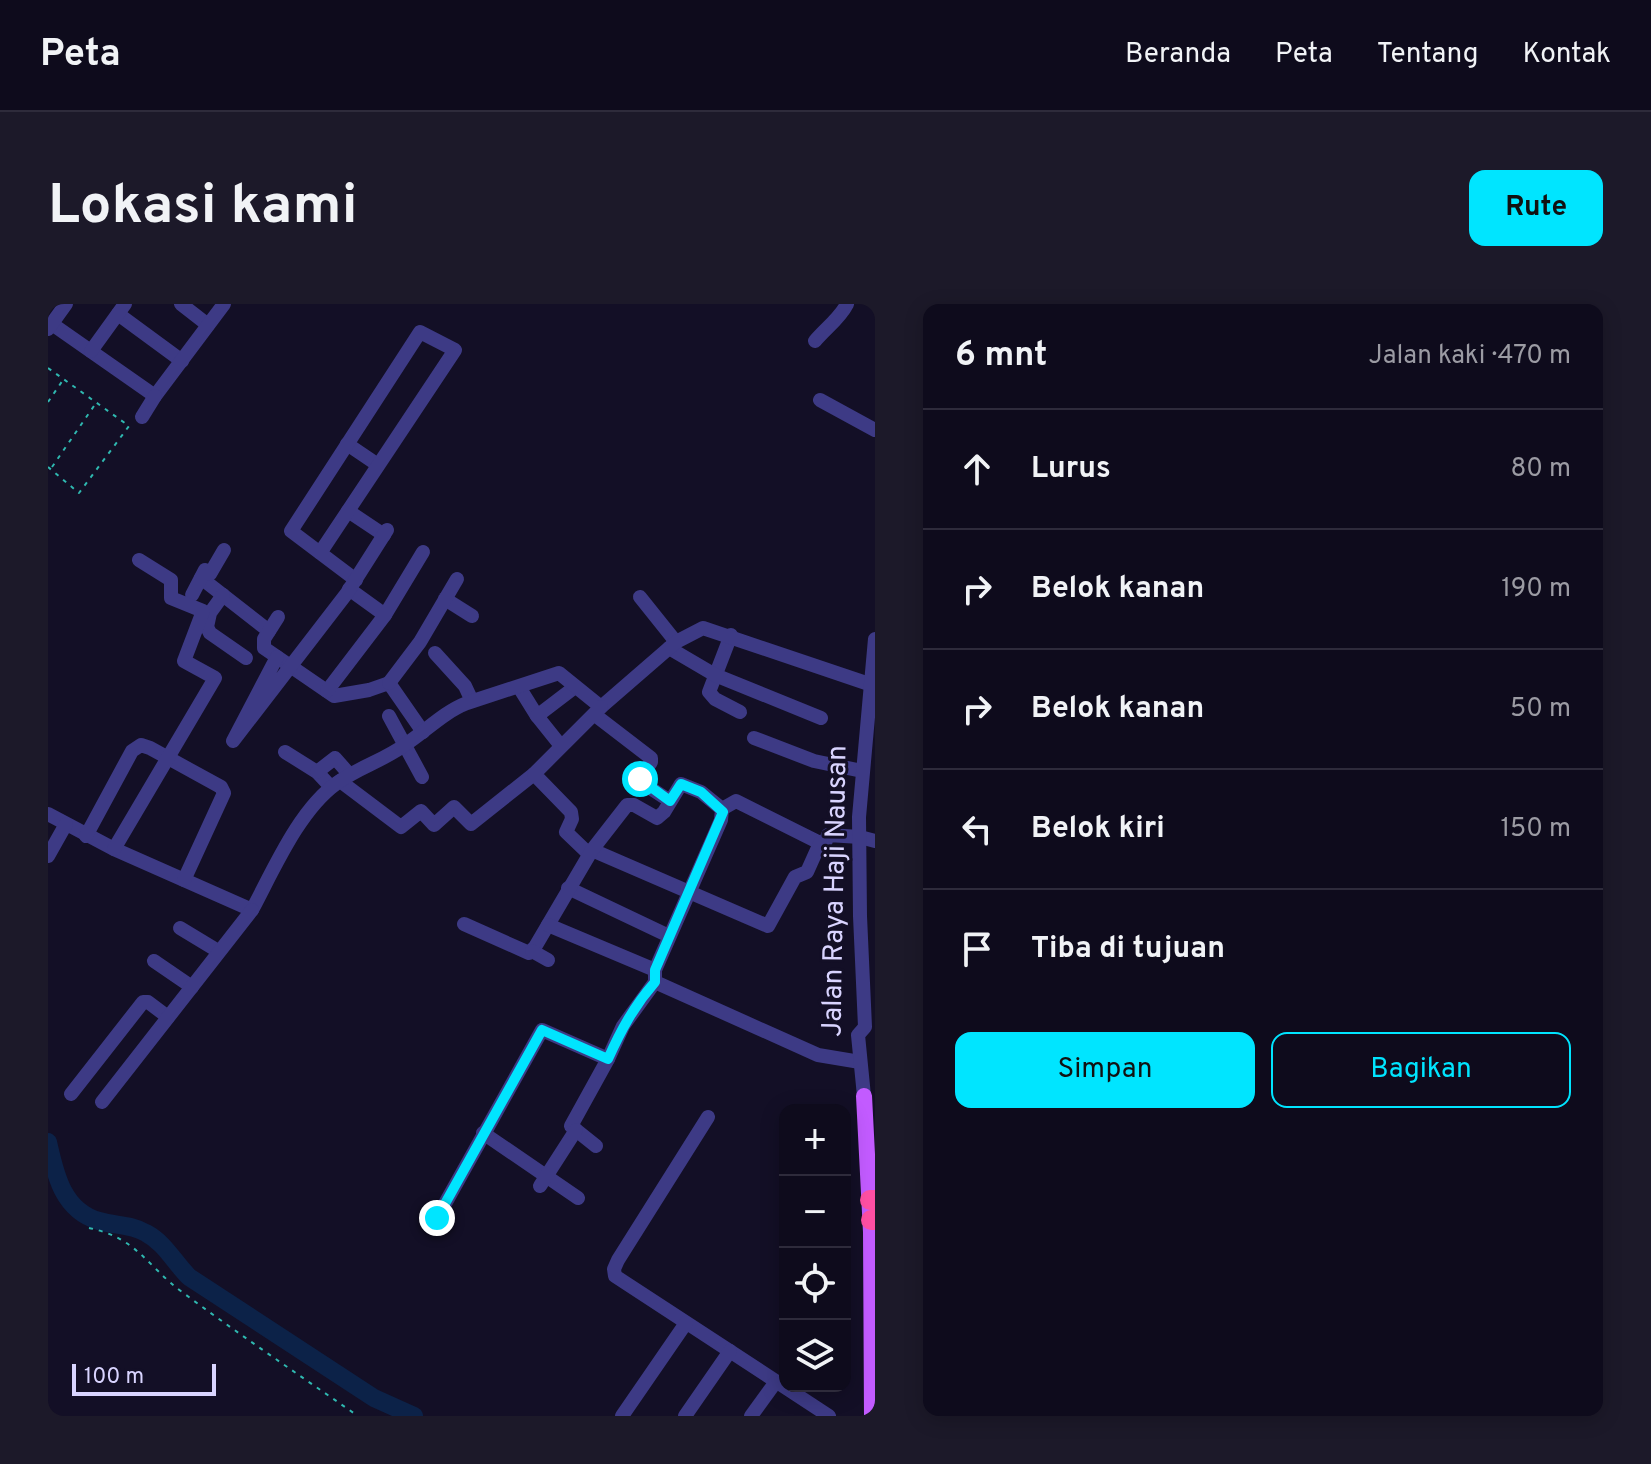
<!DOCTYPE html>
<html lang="id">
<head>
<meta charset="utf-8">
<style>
  :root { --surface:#0e0b1c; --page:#1c1929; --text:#f1f3f6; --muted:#9b9ba3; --line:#2e2b3b; --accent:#00e5ff }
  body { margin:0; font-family:Overpass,sans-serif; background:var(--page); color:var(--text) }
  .controls { position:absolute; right:24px; bottom:24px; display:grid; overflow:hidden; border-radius:16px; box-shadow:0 4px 20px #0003 }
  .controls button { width:72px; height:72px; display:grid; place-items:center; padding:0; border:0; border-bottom:2px solid var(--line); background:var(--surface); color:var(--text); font:40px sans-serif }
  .scale { position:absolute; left:24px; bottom:20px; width:144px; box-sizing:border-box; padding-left:8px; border:4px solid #d9d4ff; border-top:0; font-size:22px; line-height:28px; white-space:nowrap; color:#d9d4ff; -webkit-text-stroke:6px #130f26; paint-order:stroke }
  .stop { position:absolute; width:24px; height:24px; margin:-18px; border:6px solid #00e5ff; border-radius:50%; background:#fff }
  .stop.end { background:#00e5ff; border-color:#fff; box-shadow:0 2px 8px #0008 }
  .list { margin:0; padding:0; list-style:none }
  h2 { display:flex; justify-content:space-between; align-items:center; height:104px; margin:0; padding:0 32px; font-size:34px }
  h2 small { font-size:26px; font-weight:400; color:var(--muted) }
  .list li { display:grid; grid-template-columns:52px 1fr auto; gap:24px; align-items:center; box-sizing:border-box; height:120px; padding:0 32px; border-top:2px solid var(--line) }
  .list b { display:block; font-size:30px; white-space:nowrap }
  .list em { font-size:26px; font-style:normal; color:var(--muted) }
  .actions { display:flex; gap:16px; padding:24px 32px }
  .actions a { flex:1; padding:18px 0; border:2px solid var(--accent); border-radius:16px; text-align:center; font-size:28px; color:var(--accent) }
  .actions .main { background:var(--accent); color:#111 }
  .icon { flex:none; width:44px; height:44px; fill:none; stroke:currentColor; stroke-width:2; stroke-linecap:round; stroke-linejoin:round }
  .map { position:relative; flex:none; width:827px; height:1112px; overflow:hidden; border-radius:16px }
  header { display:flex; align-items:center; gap:48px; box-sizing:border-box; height:112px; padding:0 40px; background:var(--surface); border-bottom:2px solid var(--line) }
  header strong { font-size:38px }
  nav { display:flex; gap:44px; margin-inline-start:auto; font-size:28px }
  .intro { display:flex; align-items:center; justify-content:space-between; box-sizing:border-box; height:192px; padding:0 48px }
  h1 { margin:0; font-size:56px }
  .button { padding:20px 36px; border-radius:16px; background:var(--accent); color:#111; font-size:28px; font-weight:700 }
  main { display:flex; gap:48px; padding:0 48px }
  aside { flex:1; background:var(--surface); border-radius:16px; box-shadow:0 4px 20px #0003 }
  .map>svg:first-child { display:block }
</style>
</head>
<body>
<header>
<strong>Peta</strong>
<nav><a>Beranda</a><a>Peta</a><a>Tentang</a><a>Kontak</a></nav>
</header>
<div class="intro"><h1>Lokasi kami</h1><a class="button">Rute</a></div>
<main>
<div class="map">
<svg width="827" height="1112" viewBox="0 0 827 1112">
  <rect width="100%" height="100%" fill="#130f26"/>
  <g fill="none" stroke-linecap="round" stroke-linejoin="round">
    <path stroke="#0c2248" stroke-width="18" d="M0 838C7 869 14 906 51 917 68 922 82 920 98 929 117 939 126 958 141 973L326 1094 366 1112"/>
    <g stroke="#2fb8b0" stroke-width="2" stroke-dasharray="4 6" stroke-linecap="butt">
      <polyline points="0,64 81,122 31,189 0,163"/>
      <polyline points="0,98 15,76"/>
      <polyline points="4,163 48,99"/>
      <path d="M41 924C89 934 98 961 134 988 192 1031 251 1071 310 1112"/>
    </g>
    <g stroke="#3d3a85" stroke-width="14">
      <polyline points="133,0 160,21"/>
      <polyline points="70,10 134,57"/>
      <polyline points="4,20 107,92 176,0"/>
      <polyline points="0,25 18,0"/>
      <path d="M767 37C778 24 792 14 799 0"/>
      <polyline points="43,47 77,0"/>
      <polyline points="772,96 827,126"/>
      <polyline points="94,113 107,92"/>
      <polyline points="299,140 330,161"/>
      <polyline points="300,207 336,231"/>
      <polyline points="272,249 407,46 372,28 243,227 308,276"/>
      <polyline points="153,274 221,327"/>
      <polyline points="301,285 337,311"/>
      <polyline points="144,291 157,266 162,270 176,246"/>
      <polyline points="175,291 162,309 159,323 162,329 198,354"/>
      <polyline points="592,293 628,338"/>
      <polyline points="397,295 424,312"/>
      <polyline points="230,313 216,335 216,344 286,392 321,386 341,379 375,428"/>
      <polyline points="683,331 661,388 667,395 692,408"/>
      <polyline points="621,344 667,371 773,414"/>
      <polyline points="387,349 417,382 424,397"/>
      <polyline points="229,353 185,437 299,289 339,226"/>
      <polyline points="341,379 372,338 409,275"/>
      <polyline points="471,383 489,412"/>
      <polyline points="279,387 337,311 375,248"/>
      <polyline points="547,411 603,454 603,458 592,473 593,478 622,497"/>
      <polyline points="341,412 374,473"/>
      <polyline points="706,434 766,457 814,467"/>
      <polyline points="513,442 489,412 527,383"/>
      <polyline points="237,448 269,468 283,483"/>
      <polyline points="269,468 287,454 301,470"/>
      <polyline points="292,477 353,523 373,507 386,521 406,503 423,520 486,470"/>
      <polyline points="674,505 688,497 772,539 777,539 780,531 812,533 827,537"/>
      <path d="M0 510 66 545 204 606C226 565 251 506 289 479 311 463 337 456 358 440 379 426 396 408 419 399L511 369 553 403 628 338 655 324 821 380"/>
      <polyline points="38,532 84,447 93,441 102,444 173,483 176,489 136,576"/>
      <polyline points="66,545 167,374 136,357 155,307 123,294 123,276 91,256"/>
      <polyline points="544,546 720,622 747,573 759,568 772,539"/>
      <polyline points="541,550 518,528 524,515 523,508 486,470 553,403"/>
      <polyline points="0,552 18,520"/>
      <polyline points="520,584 621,632"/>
      <polyline points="416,620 481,649 487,643 544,546 579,501 586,501 609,514 616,508 633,480 653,488 674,505 673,516 607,666 607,678 575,722 560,755 523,822 548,842"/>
      <polyline points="500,621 607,666"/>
      <polyline points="132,624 170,647"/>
      <polyline points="484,647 500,656"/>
      <polyline points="106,657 144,683"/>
      <polyline points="607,678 770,751 812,758"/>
      <polyline points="23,790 95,698 100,698 120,713"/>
      <polyline points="816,792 810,731 817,723 812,612 811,513 827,335"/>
      <polyline points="54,798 204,606"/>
      <polyline points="660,813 570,956 566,965 567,972 781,1112"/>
      <polyline points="435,829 530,894"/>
      <polyline points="492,882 528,826"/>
      <polyline points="389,914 494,726 560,755"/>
      <polyline points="574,1112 638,1019"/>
      <polyline points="637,1112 682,1047"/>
      <polyline points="703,1112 727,1079"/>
    </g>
    <polyline stroke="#c25bff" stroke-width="16" points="816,792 823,928 824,1112"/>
    <g stroke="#ff4fa3" stroke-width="20">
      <polyline points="822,896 827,896"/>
      <polyline points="823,916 827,916"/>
    </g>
  </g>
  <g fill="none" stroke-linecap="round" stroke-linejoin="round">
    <path stroke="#00e5ff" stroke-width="10" d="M389 914 494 726 560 755C573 726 586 702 607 678V666L675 508 653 488 633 480 622 497 592 475"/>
  </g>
  <g text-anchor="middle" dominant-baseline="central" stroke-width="6" stroke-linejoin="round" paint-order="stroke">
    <g font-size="28" fill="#d9d4ff" stroke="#130f26">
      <text transform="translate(788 587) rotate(-89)">Jalan Raya Haji Nausan</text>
    </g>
  </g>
</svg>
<div class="controls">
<button>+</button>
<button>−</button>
<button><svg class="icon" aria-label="locate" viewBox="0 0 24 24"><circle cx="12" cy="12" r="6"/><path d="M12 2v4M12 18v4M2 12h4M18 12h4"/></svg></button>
<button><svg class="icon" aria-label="layers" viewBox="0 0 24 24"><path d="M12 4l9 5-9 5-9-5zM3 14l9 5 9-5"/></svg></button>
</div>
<div class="scale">100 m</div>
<div class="stop" style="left:592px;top:475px"></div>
<div class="stop end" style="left:389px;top:914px"></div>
</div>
<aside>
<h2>6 mnt<small>Jalan kaki · 470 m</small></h2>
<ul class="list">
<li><svg class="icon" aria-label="ahead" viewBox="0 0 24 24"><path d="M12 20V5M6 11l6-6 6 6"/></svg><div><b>Lurus</b></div><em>80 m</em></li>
<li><svg class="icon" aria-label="right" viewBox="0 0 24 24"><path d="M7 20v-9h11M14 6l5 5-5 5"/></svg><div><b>Belok kanan</b></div><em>190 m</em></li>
<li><svg class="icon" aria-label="right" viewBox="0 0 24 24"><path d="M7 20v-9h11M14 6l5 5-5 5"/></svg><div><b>Belok kanan</b></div><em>50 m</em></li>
<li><svg class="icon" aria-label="left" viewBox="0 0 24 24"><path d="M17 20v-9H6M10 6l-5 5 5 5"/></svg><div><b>Belok kiri</b></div><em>150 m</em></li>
<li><svg class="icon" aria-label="arrive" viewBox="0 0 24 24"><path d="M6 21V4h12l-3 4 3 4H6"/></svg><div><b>Tiba di tujuan</b></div></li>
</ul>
<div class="actions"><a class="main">Simpan</a><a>Bagikan</a></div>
</aside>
</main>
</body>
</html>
